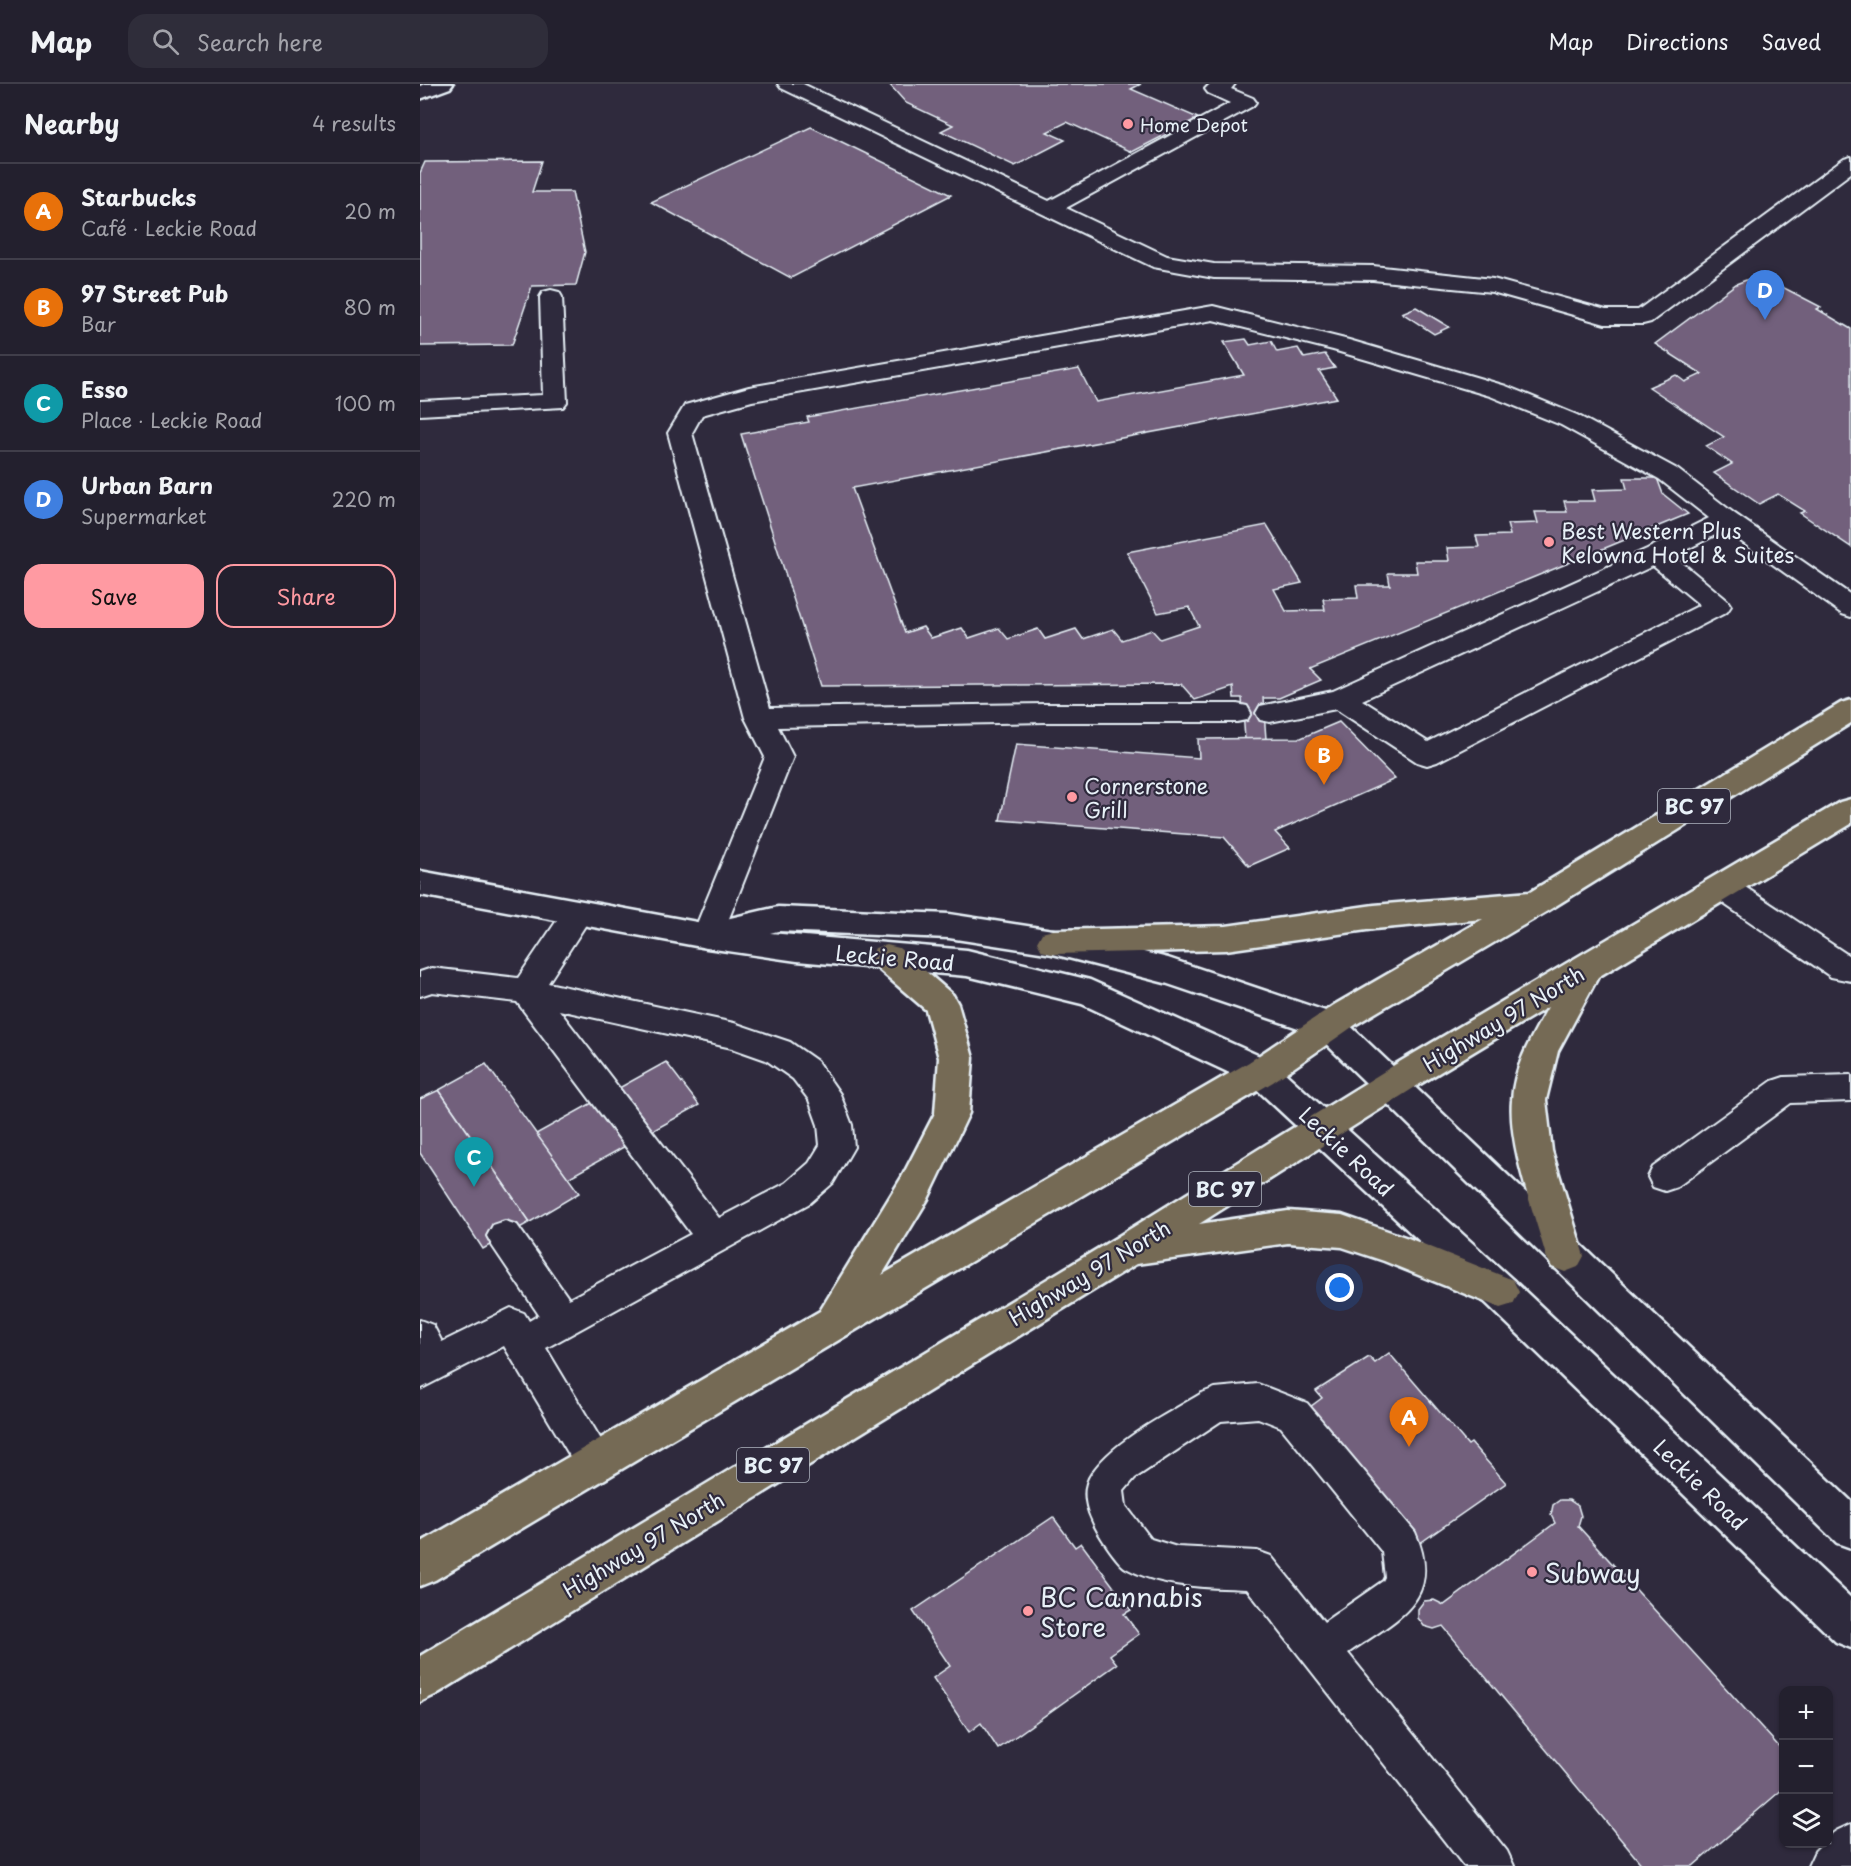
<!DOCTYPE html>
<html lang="en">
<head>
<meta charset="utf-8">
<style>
  :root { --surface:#23202e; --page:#2f2d3a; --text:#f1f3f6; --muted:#a3a3aa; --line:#403e4a; --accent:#ff9aa2 }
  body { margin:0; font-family:"Playpen Sans",sans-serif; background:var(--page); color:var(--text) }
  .controls { position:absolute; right:18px; bottom:18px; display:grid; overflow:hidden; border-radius:12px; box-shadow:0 2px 4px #0004 }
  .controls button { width:54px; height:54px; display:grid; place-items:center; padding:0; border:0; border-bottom:2px solid var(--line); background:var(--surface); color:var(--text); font:30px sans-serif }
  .you { position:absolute; left:920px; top:1204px; width:21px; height:21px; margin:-15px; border:4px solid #fff; border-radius:50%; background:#1a73e8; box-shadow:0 0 0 9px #1a73e833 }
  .badge { display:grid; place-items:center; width:39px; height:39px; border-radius:50%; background:var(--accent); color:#fff; font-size:20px; font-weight:700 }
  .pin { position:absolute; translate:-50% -50px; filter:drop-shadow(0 2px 3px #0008) }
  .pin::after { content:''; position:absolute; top:32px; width:21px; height:18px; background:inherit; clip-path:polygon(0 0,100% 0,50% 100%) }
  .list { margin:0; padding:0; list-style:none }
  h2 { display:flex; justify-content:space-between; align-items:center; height:78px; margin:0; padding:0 24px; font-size:26px }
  h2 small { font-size:20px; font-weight:400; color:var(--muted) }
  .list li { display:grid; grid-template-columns:39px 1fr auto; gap:18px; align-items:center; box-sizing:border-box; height:96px; padding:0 24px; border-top:2px solid var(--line) }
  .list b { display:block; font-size:22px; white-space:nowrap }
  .list p { margin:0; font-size:20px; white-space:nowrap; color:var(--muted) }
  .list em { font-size:20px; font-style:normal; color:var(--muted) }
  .actions { display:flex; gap:12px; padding:18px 24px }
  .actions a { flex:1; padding:14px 0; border:2px solid var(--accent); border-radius:18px; text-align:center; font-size:21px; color:var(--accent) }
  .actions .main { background:var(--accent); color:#111 }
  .icon { flex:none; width:33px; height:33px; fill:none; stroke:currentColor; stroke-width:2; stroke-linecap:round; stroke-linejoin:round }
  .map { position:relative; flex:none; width:1431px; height:1782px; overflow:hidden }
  header { display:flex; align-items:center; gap:36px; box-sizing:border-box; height:84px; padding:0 30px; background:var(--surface); border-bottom:2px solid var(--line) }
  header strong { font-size:28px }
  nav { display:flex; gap:33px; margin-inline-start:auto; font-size:21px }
  .search { width:420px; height:54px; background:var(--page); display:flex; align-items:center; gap:15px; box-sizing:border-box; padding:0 21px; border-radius:18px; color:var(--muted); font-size:22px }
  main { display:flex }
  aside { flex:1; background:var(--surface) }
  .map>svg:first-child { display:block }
</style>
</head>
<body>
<header>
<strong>Map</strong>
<div class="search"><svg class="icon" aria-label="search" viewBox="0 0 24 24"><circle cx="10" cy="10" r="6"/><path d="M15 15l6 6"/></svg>Search here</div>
<nav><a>Map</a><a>Directions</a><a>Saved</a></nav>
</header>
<main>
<aside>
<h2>Nearby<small>4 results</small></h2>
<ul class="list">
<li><span class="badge" style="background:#e8710a">A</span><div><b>Starbucks</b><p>Café · Leckie Road</p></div><em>20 m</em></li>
<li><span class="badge" style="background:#e8710a">B</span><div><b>97 Street Pub</b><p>Bar</p></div><em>80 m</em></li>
<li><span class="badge" style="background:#0f9aa8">C</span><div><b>Esso</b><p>Place · Leckie Road</p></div><em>100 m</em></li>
<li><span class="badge" style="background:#3f7fe0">D</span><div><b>Urban Barn</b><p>Supermarket</p></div><em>220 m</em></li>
</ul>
<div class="actions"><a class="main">Save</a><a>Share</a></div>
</aside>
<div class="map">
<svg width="1431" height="1782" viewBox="0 0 1431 1782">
  <rect width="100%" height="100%" fill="#2f2a3d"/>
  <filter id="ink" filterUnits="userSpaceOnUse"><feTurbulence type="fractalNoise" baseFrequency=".0167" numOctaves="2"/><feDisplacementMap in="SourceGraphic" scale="12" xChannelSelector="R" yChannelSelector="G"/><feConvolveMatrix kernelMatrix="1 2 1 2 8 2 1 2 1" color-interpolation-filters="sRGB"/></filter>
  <g filter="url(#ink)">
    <g fill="#72617b" stroke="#e8f1f8" stroke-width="1.5">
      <polygon points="469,0 721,0 711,5 778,34 712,68 647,38 627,48 645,56 595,82 521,47 533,41 486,19"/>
      <polygon points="391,43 531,111 371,194 231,118"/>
      <polygon points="122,77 112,108 152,108 165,168 156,201 112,202 92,261 0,262 0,89 5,78"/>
      <polygon points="1339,191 1401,223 1397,225 1431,245 1431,463 1380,429 1385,427 1358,410 1339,420 1294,389 1312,380 1286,362 1304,353 1229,303 1256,291 1265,298 1282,290 1235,260 1316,200"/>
      <polygon points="996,223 1029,243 1014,250 982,229"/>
      <polygon points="826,255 830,261 851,257 857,268 878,264 884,274 905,270 915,284 899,287 917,314 432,404 485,549 503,543 511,554 542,544 549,554 579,544 588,555 618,545 625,555 656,545 663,555 693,545 702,556 732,546 740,555 779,542 769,523 738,529 707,468 847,441 882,499 854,505 866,527 905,526 903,515 938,514 936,501 970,501 968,489 997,489 995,477 1029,477 1027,464 1059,463 1056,452 1090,451 1087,440 1118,439 1115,428 1147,428 1144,417 1175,417 1172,406 1207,405 1204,394 1237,394 1243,410 1268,430 890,585 901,596 859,614 843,614 846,655 825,655 822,614 814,614 813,603 775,616 761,600 401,602 321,350 389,338 387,333 659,285 676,318 824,291 804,258"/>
      <polygon points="919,638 975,695 855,748 870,764 829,782 804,753 580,736 596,660 779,674 778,655 881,654"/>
      <polygon points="246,978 279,1021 148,1094 116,1050"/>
      <polygon points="66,980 159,1109 110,1138 19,1006"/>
      <polygon points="19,1006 110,1138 63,1165 0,1069 0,1015"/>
      <polygon points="969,1269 1048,1361 1051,1359 1086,1399 1000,1459 890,1323 902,1314 896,1307 949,1273 955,1279"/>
      <polygon points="1140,1416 1149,1416 1158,1422 1161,1432 1158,1442 1364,1668 1364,1704 1273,1782 1223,1782 1023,1542 1014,1545 1004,1542 998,1534 998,1525 1004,1517 1014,1516 1024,1521 1135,1439 1131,1431 1133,1421"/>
      <polygon points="633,1433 655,1463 661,1459 711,1526 704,1530 719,1550 690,1571 697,1580 578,1665 561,1639 549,1648 513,1594 530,1582 493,1527"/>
    </g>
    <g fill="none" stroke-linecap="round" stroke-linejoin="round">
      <g stroke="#e8f1f8" stroke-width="4">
        <g id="service">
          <polygon points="358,0 383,0 629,117 810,19 788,9 785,5 790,0 815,0 811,5 833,14 836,18 833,22 646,124 747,172 794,180 953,182 1073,195 1186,226 1218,226 1424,75 1431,73 1431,89 1231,238 1223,240 1185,240 1072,208 953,196 794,194 733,183 361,4"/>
          <polygon points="131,206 139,208 142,213 147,318 143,323 0,331 0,317 123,311 120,213 123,208"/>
          <path d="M793 222 929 256 1086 302 1157 331 1257 385 1315 430 1431 511V533L1422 530 1305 446 1254 472 1307 516 1311 522 1307 528 1017 678 1007 681 997 678 916 625 850 638 840 636 836 629 840 622 913 607 1227 465 1289 434 1239 395 1141 341 1070 312 913 266 793 236 332 317 282 331 272 349 350 624 626 620H817L827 622 831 629 827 636 817 638H626L358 643 373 673 302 852 298 860 287 864 276 860 272 852 345 673 325 634 248 349 265 321 329 303ZM1233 482 1280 521 1008 658 942 616Z"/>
          <polygon points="1302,792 1313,795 1431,873 1431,897 1411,893 1291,811 1287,803 1291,795"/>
          <path d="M159 817 170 820 174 828 128 899 314 939 370 958 397 977 420 1010 432 1041 434 1063 413 1099 390 1119 126 1264 195 1379 190 1392 176 1397 162 1392 84 1262 0 1305V1236L13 1241 22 1258 91 1224 104 1229 109 1237 119 1231 73 1163 67 1152 73 1141 85 1137 97 1141 149 1215 271 1150 97 918 12 908 0 912V888L12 884 98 894 148 820ZM139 926 312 964 346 976 373 995 389 1016 398 1041 400 1061 389 1079 366 1099 299 1134Z"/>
          <polygon points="1431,991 1431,1017 1371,1019 1257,1103 1245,1107 1233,1103 1228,1093 1233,1083 1352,997 1364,993"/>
          <path d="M838 1300 887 1319 995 1448C1025 1517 977 1535 928 1569L1087 1767 1094 1782H1044L827 1505C787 1503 742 1504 706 1484 697 1479 676 1447 672 1436 665 1421 662 1403 672 1389 694 1356 748 1330 782 1309L795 1304ZM838 1334 861 1343 962 1468 965 1493 963 1497 904 1538 851 1472 837 1467 757 1463 731 1455 706 1422 704 1407 715 1394 801 1337Z"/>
          <polygon points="1431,1740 1431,1782 1388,1782 1395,1767 1402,1760 1408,1760 1408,1753 1416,1747"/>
        </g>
      </g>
      <g stroke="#e8f1f8" stroke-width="5">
        <polygon id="tertiary" points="5,0 33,0 30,4 0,15 0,2"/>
      </g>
      <g stroke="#e8f1f8" stroke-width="5">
        <polygon id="secondary" points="0,787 293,841 306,835 358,823 529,830 633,846 748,874 920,932 1431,1417 1431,1464 1417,1459 896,950 745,899 633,870 529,854 358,847 350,849 547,866 670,896 853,978 1093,1196 1431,1514 1431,1564 1416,1558 1067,1220 829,998 662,920 547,892 377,877 287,864 0,811"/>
      </g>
      <g stroke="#e8f1f8" stroke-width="5">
        <g id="trunk">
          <polygon points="1431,616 1431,639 1129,826 938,939 853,998 15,1496 0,1502 0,1459 400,1227 482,1093 515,1029 519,974 506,926 455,882 451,873 455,864 467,861 479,864 533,911 538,920 553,974 549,1029 508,1115 462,1191 829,978 914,921 1063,835 954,845 806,866 633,870 622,867 617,858 622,849 633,846 806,842 954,821 1110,808 1421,619"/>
          <path d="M1431 715V740L1178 893 1138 967 1126 1016 1132 1067 1164 1172 1158 1183 1145 1188 1132 1183 1126 1172C1114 1128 1088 1061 1092 1016 1094 982 1112 952 1128 923L1000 1000 779 1140 868 1127 922 1131 988 1154 1093 1196 1099 1208 1093 1220 1080 1224 964 1177 922 1163 868 1159 716 1180 15 1611 0 1618V1572L694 1155 976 980 1420 718Z"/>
        </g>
      </g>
      <use href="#service" fill="#2f2a3d" fill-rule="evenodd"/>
      <use href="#tertiary" fill="#2f2a3d" fill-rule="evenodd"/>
      <use href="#secondary" fill="#2f2a3d" fill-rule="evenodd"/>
      <use href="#trunk" fill="#756a55" fill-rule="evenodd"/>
    </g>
  </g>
  <g fill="#ff9aa2" stroke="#2f2a3d" stroke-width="2">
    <circle cx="708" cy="40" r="6"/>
    <circle cx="1129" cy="458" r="6"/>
    <circle cx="652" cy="713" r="6"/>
    <circle cx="1112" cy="1488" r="6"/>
    <circle cx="608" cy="1527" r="6"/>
  </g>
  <g text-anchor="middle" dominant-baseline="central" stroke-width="4.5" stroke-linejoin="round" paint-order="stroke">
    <g font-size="18" fill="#e8f1f8" stroke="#2f2a3d" text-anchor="start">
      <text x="720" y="40">Home Depot</text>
    </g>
    <g fill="#2f2a3d" stroke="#b0b5c0" stroke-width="1.5">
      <rect x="1238" y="705" width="72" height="34" rx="4.5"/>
      <rect x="769" y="1088" width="72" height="34" rx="4.5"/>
      <rect x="317" y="1364" width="72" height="34" rx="4.5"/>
    </g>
    <g font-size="20" font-weight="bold" fill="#e8f1f8">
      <text x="1274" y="722">BC 97</text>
      <text x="805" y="1105">BC 97</text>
      <text x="353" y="1381">BC 97</text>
    </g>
    <g font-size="21" fill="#e8f1f8" stroke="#2f2a3d" text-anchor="start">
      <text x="1141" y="446">Best Western Plus<tspan x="1141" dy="24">Kelowna Hotel &amp; Suites</tspan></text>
      <text x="664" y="701">Cornerstone<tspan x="664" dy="24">Grill</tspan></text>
    </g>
    <g font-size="21" fill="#e8f1f8" stroke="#2f2a3d">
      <text transform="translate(475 873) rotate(5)">Leckie Road</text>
      <text transform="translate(1083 934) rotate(-31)">Highway 97 North</text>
      <text transform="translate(927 1067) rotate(43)">Leckie Road</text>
      <text transform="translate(669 1188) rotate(-31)">Highway 97 North</text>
      <text transform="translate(1281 1400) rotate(44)">Leckie Road</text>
      <text transform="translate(223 1460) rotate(-31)">Highway 97 North</text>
    </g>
    <g font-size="26" fill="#e8f1f8" stroke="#2f2a3d" text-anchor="start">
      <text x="1124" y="1488">Subway</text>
      <text x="620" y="1512">BC Cannabis<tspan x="620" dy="30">Store</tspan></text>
    </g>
  </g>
</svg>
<div class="controls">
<button>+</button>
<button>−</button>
<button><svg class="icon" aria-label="layers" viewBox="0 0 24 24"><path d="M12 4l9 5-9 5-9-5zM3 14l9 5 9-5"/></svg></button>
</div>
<div class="you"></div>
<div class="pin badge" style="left:989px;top:1363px;background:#e8710a">A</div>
<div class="pin badge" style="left:904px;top:701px;background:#e8710a">B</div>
<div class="pin badge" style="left:54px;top:1103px;background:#0f9aa8">C</div>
<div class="pin badge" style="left:1345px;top:236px;background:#3f7fe0">D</div>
</div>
</main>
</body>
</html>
